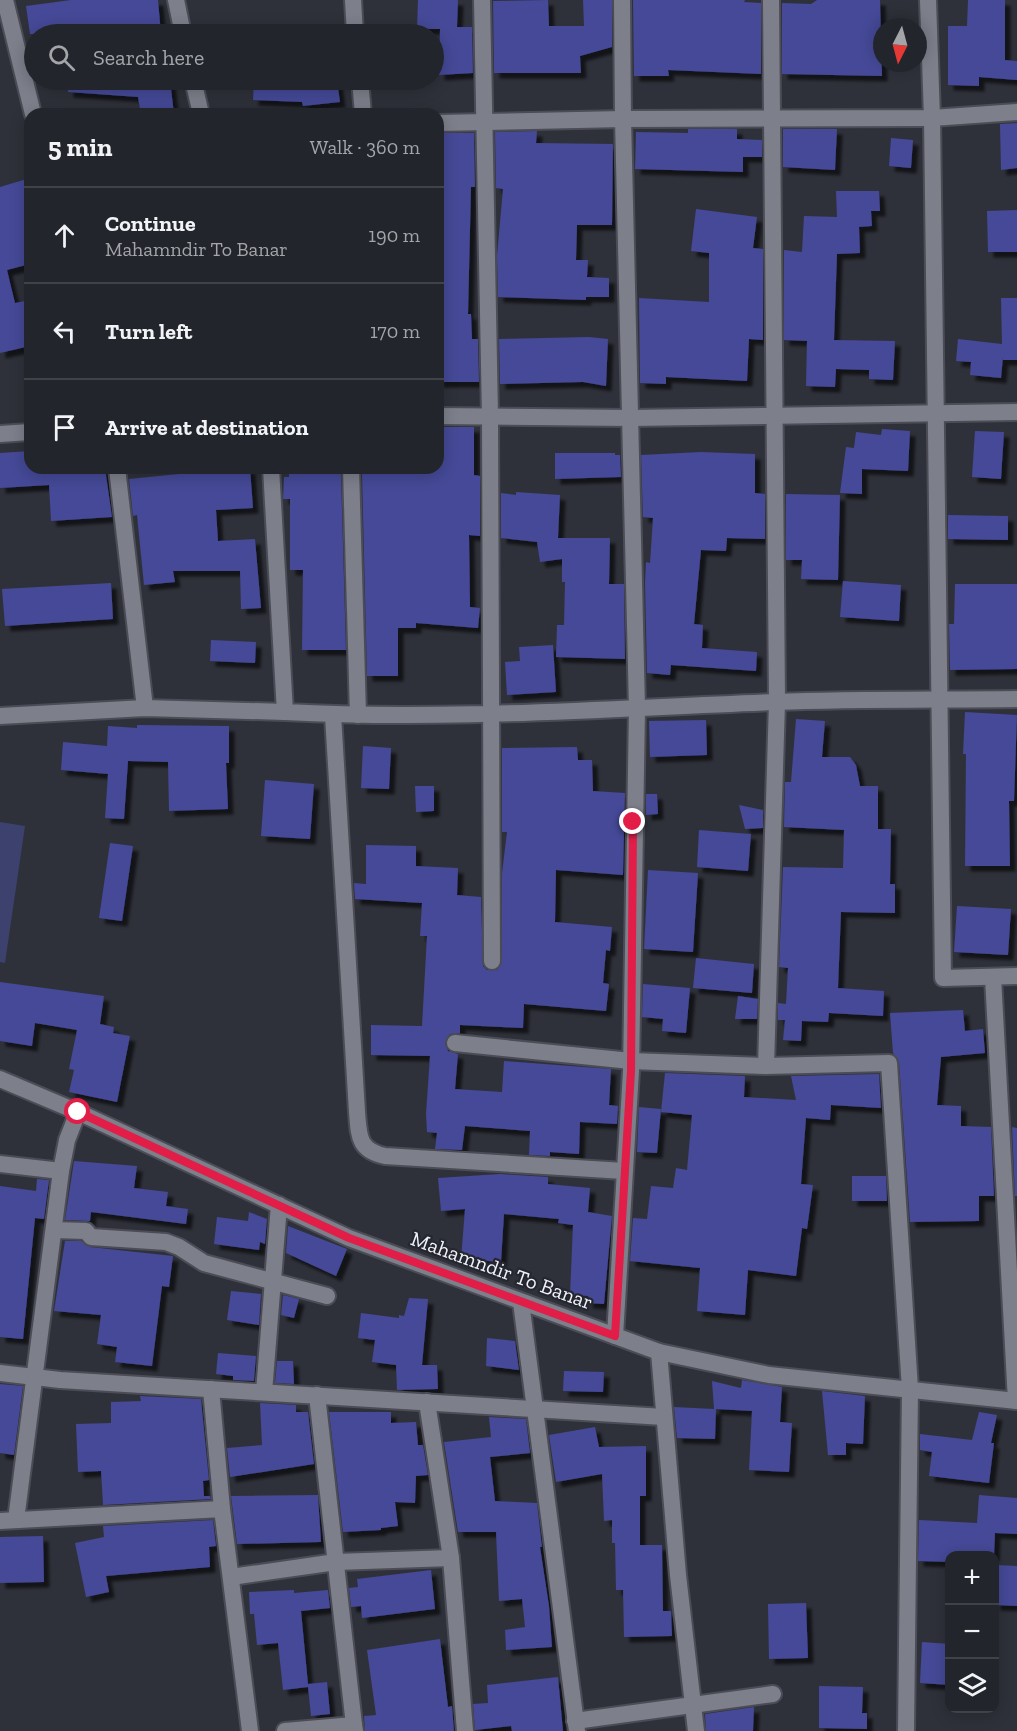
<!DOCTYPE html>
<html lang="en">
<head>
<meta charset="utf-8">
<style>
  :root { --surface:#23252c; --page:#2f3138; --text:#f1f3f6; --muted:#a3a5a9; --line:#404248 }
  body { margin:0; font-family:"Zilla Slab",serif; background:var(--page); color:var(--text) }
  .controls { position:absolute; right:18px; bottom:18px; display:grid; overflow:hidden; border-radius:12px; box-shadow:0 3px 15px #0003 }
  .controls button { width:54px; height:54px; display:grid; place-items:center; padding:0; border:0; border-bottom:2px solid var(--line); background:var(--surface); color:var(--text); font:30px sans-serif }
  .compass { position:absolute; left:873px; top:18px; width:54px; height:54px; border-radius:50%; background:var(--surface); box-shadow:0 3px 15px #0003; rotate:186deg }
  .stop { position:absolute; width:18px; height:18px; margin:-14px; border:4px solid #e11d48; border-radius:50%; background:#fff }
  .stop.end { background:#e11d48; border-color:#fff; box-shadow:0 2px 6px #0008 }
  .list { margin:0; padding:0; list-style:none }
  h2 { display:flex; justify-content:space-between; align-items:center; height:78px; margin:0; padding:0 24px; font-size:26px }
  h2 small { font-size:20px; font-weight:400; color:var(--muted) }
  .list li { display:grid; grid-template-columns:39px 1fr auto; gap:18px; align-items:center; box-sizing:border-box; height:96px; padding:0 24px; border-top:2px solid var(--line) }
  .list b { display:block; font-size:22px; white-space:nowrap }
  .list p { margin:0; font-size:20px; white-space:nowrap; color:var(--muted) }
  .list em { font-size:20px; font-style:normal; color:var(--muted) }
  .icon { flex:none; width:33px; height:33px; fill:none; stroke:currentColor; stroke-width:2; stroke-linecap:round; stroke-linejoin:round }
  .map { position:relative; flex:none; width:1017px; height:1731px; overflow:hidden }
  .search { position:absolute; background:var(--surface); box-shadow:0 3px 15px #0003; left:24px; top:24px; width:420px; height:66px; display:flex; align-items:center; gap:15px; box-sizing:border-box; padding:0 21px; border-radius:33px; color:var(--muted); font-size:22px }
  .panel { position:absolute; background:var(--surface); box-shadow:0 3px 15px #0003; left:24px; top:108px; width:420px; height:366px; border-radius:18px }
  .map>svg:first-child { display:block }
</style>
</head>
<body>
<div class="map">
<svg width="1017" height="1731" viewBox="0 0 1017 1731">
  <defs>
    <filter id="shadow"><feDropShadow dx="5.5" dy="5.5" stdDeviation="1.5" flood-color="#0009"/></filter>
  </defs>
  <rect width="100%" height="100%" fill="#2f313a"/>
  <polygon fill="#3c416e" points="0,822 25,826 5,963 0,962"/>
  <g fill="#444997" filter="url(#shadow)">
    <polygon points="71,0 158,0 161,34 30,34 26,6"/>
    <polygon points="418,0 458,0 457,27 472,27 473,73 439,75 440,29 417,29"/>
    <polygon points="548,0 549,26 584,26 583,0 612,0 612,47 580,56 581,73 494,73 493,1"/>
    <polygon points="633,0 745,0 744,2 761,3 761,74 668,70 669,76 634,76"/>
    <polygon points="817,0 880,0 882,76 782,74 782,3 811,4"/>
    <polygon points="968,0 1005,0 1005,60 1017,61 1017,80 979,77 979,86 948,85 948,26 967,26"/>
    <polygon points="68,80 170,80 174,114 144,114 143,109 140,109 138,97 68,92"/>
    <polygon points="254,80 337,80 340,102 303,106 302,102 253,100"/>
    <polygon points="1017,123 1017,168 1001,170 1000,124"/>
    <polygon points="688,129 737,129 737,139 762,140 762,157 743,157 743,172 635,169 636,132 688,133"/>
    <polygon points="783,129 837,129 835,170 783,167"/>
    <polygon points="537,131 536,143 613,144 612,225 577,225 576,260 588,260 587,277 609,278 609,297 586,297 586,300 498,297 497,256 503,189 496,188 495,132"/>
    <polygon points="438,133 474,133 475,187 471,187 468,314 471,314 472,339 478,339 479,382 438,382"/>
    <polygon points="891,138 913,140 911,168 889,166"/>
    <polygon points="30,178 30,264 7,270 15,303 30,300 30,346 0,353 0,187"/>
    <polygon points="836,191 879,191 880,211 871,211 872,226 859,227 860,253 837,254 834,340 895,341 893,380 869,379 869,370 836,369 835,387 806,386 807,341 784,340 784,250 802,252 804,216 837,217"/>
    <polygon points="696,209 757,217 753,248 763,249 763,340 749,339 747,381 666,377 666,384 640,383 639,298 709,302 709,253 691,251"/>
    <polygon points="1017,210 1017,252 988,252 987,211"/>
    <polygon points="1001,298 1017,298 1017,360 1003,360 1003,357 1001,378 970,375 971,362 956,361 958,339 1002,344"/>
    <polygon points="589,337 608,339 606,386 583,382 500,384 499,339"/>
    <polygon points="438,427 474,427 474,475 480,476 480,536 469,535 470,607 480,608 478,628 416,623 416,628 398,628 398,676 367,676 362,474 374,474 375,468 438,468"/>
    <polygon points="882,429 910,431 908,471 862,469 862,494 840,493 846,447 854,448 856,432 881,435"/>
    <polygon points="975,431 1004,432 1001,479 972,477"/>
    <polygon points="30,451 30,468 105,468 112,517 51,521 49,485 0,488 0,453"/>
    <polygon points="701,452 755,454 755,493 765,494 765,539 727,538 726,551 701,550 694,624 703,625 702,648 757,652 756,671 671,665 670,675 647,673 645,583 646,562 650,563 653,518 643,517 641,455"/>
    <polygon points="555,453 615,453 615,455 620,455 621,477 555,479"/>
    <polygon points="179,468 250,468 253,508 216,510 218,541 255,539 261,608 241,609 240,571 173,571 175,582 144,585 137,515 133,516 129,479 179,474"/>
    <polygon points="289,468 339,468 341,474 346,650 302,650 303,570 290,570 290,499 283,499 284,477 289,477"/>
    <polygon points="516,492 560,495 558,538 610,538 609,584 624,584 625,659 556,657 557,625 564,625 565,582 562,582 562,559 540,562 537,542 501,538 501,493 516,495"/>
    <polygon points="786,494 840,495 838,580 801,579 802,560 786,560"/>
    <polygon points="948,515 1008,516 1008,540 948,539"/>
    <polygon points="843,581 901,585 899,621 840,617"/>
    <polygon points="111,583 113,619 5,626 2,589"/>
    <polygon points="955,584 1017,584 1017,669 950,670 949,624 954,624"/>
    <polygon points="211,640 256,642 255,663 210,661"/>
    <polygon points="553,645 556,692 507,695 505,662 520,661 519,647"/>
    <polygon points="965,712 1017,715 1014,801 1009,801 1010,866 965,866 966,754 963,754"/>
    <polygon points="796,719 825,721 822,757 850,757 856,765 860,786 878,786 878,829 891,829 890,884 895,884 895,913 841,912 838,988 884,991 883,1016 829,1013 828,1022 802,1021 801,1041 783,1040 785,1020 778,1020 778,1003 786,1004 788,968 779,967 783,867 843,868 844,830 784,827 785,782 791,782"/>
    <polygon points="706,720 707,755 650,757 649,721"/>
    <polygon points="137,725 229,726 229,763 226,763 228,809 169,811 168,762 128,761 124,819 105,818 108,774 61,770 63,742 107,746 108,726 137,728"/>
    <polygon points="363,746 391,748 389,789 361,788"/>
    <polygon points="577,747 578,760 592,760 593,791 625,793 623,875 556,870 555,922 612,927 610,951 606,950 603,983 609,984 606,1011 524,1004 523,1028 460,1025 460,1033 450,1034 445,1043 448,1051 458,1054 455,1089 502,1092 504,1061 611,1069 609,1105 618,1106 617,1124 580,1122 579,1154 550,1152 550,1156 529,1155 530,1131 465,1126 462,1150 435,1149 437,1133 427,1132 426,1114 430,1056 371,1055 371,1025 422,1026 427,936 420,936 422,903 355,899 354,883 366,884 366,845 416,846 416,866 458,868 457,895 481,897 483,966 487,970 497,970 502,961 502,873 507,832 502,832 502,748"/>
    <polygon points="265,780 314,784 310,839 261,836"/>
    <polygon points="415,786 434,786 434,811 416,812"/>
    <polygon points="646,794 657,794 658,814 646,815"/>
    <polygon points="739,805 763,810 763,828 745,829"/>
    <polygon points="699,830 751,834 748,871 697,867"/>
    <polygon points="110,843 133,846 122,921 99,918"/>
    <polygon points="648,870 698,873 693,952 644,949"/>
    <polygon points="957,906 1011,909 1008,955 954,952"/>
    <polygon points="696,958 754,964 752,993 693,988"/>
    <polygon points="0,982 104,996 100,1024 114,1027 113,1033 130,1036 117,1102 69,1092 74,1070 69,1069 77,1030 35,1023 32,1046 0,1041"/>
    <polygon points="643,984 690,988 686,1033 662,1031 663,1019 642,1017"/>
    <polygon points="738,996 758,999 757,1019 735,1019"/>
    <polygon points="963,1010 965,1031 983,1029 985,1053 941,1057 937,1105 961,1106 961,1126 991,1127 994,1196 979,1196 979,1221 910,1222 899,1062 893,1053 890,1013"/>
    <polygon points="665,1073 745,1076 744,1097 796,1100 791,1076 879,1074 881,1108 831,1105 830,1120 806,1118 801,1184 813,1185 807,1229 802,1228 796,1276 748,1270 745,1315 697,1311 700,1268 630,1261 633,1218 647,1219 651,1186 673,1188 676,1168 687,1170 692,1115 661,1112"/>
    <polygon points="639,1107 661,1109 657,1153 637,1152"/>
    <polygon points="1012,1127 1017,1128 1017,1196 1015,1196"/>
    <polygon points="74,1161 137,1166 134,1188 168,1192 166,1206 188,1209 186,1224 91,1212 90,1221 65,1220"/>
    <polygon points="500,1174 548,1177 548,1184 590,1188 588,1212 612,1216 604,1304 587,1303 588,1296 570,1295 573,1225 558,1223 559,1219 504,1214 501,1262 461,1259 465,1209 441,1211 438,1178"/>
    <polygon points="852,1176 886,1176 887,1201 852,1201"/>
    <polygon points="37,1179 49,1180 44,1219 35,1218 23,1339 0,1337 0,1186 36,1191"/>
    <polygon points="249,1212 267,1219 265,1244 260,1242 259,1250 214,1244 217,1217 248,1221"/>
    <polygon points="288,1226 347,1249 336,1276 286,1253"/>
    <polygon points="65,1241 81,1241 90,1247 173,1256 169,1287 162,1286 152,1366 115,1362 117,1347 97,1344 101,1315 54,1311"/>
    <polygon points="231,1291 261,1294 259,1325 227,1320"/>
    <polygon points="283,1295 299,1299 294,1318 281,1315"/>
    <polygon points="409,1298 428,1299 422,1365 437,1365 438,1389 397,1390 396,1365 372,1362 375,1340 358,1338 361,1313 399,1318 399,1315 404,1316"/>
    <polygon points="487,1338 515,1341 519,1370 486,1366"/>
    <polygon points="218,1353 256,1356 254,1381 233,1380 233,1376 216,1374"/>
    <polygon points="277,1361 293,1361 294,1384 275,1383"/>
    <polygon points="564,1371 604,1372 603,1392 563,1391"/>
    <polygon points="742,1380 782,1387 780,1422 792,1423 789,1472 749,1470 752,1411 716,1409 715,1439 677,1438 674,1407 714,1409 712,1381 741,1388"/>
    <polygon points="0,1384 23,1386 14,1455 0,1453"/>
    <polygon points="822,1391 865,1396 863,1444 846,1443 846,1455 828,1455"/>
    <polygon points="140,1396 201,1399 209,1480 203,1481 204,1496 210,1496 211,1499 103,1505 101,1471 78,1472 76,1424 111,1423 111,1402 141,1401"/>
    <polygon points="260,1403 296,1405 296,1412 308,1412 314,1464 230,1477 227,1448 262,1445"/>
    <polygon points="329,1412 391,1412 391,1423 416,1422 418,1445 423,1445 428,1475 416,1476 415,1503 395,1502 398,1526 381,1528 381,1530 343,1532"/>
    <polygon points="979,1412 997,1415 991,1443 994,1443 989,1483 929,1476 932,1452 920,1450 920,1434 972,1440"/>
    <polygon points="489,1417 526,1419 530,1453 490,1457 495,1501 537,1503 542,1547 540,1547 549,1606 552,1647 506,1650 505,1630 525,1627 522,1599 499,1601 496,1532 458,1532 444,1442 491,1437"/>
    <polygon points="595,1427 599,1447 646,1446 646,1496 640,1496 640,1545 662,1545 663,1611 671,1611 672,1636 624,1637 623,1590 616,1590 615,1543 612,1543 612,1520 604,1521 602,1474 556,1482 549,1435"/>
    <polygon points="318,1495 321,1542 237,1544 231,1496"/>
    <polygon points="979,1495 1017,1498 1017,1534 995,1533 994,1556 950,1556 950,1562 918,1561 919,1520 977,1523"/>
    <polygon points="213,1520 216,1546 209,1547 210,1567 106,1576 109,1592 86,1597 75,1543 104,1537 103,1526"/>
    <polygon points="43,1536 44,1582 0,1583 0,1537"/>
    <polygon points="996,1565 1017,1566 1017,1606 995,1605"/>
    <polygon points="431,1570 435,1609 362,1618 361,1606 351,1607 349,1588 358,1587 357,1579"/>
    <polygon points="294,1590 294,1593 328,1590 330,1608 301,1611 308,1684 327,1682 330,1714 311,1716 308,1687 283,1690 278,1643 257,1645 254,1614 250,1614 249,1592"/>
    <polygon points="806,1603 808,1658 769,1659 768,1604"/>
    <polygon points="440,1639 448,1707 452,1706 454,1731 365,1731 364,1716 376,1715 367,1650"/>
    <polygon points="922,1642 950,1644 950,1685 920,1683"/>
    <polygon points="558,1677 563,1731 512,1731 511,1726 475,1730 473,1704 488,1703 487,1685"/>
    <polygon points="819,1686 863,1687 862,1713 867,1713 867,1729 819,1728"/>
    <polygon points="754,1707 753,1731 706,1731 705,1714"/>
  </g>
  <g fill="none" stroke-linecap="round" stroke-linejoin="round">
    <g stroke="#4b4c55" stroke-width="20">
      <g id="street">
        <polyline points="5,0 33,114"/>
        <polyline points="176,0 183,34"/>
        <polyline points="353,0 355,34"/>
        <polyline points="482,0 490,416 492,961"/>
        <polyline points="622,0 623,119 932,118 1017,112"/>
        <polyline points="928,0 932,118 943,978 1017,976"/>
        <polyline points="193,80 201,114"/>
        <polyline points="360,80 363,114"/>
        <polyline points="438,123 623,119 637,709 631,1071 615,1336"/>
        <polyline points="438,416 631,418 1017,412"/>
        <polyline points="0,434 30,432"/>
        <polyline points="117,468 145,708"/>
        <path d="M271 468 285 712C449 721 612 708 776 702 856 699 937 700 1017 699"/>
        <polyline points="351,468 358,715"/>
        <path d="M333 715 357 1112C359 1136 358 1150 385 1156L624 1171"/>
        <polyline points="0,716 145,708 285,712"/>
        <polyline points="993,977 1016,1401"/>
        <polyline points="455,1043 631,1061 766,1066 889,1063 910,1389 906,1731"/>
        <polyline points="766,1066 777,702 771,0"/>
        <polyline points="0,1079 78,1112 349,1238 659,1352 769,1375 1017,1401"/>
        <polyline points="0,1164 61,1171 67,1140 78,1112"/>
        <polyline points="54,1230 86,1231 91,1237 166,1242 179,1247 204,1263 327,1296"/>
        <polyline points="521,1302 577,1731"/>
        <polyline points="659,1352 678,1575 696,1731"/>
        <polyline points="0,1373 60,1380 664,1417"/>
        <polyline points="211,1389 222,1509"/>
        <polyline points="264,1392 279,1205"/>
        <polyline points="317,1395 354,1725"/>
        <polyline points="427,1402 451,1558 465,1731"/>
        <polyline points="16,1520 61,1171"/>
        <polyline points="0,1521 222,1509 250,1731"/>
        <polyline points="231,1577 336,1562 451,1558"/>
        <polyline points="575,1721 773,1694"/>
        <polyline points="285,1731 354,1725 355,1731"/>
      </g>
    </g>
    <use href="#street" stroke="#7d7f8b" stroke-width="16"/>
  </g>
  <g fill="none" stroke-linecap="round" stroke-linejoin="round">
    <polyline stroke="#e11d48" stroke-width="8" points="78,1112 349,1238 615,1336 631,1071 633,822"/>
  </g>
  <g text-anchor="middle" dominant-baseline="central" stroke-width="4.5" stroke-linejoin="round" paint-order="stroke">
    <g font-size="21" fill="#f1f2f9" stroke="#252730">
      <text transform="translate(502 1270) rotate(20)">Mahamndir To Banar</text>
    </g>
  </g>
</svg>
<div class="controls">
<button>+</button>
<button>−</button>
<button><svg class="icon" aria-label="layers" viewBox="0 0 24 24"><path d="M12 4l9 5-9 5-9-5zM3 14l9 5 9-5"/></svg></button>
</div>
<svg class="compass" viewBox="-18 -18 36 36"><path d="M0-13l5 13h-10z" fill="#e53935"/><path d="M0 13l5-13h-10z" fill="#a3a5a9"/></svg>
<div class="stop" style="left:78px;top:1112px"></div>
<div class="stop end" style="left:633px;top:822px"></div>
<div class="search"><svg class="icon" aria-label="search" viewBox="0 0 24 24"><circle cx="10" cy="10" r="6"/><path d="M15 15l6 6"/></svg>Search here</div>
<section class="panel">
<h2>5 min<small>Walk · 360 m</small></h2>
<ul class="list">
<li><svg class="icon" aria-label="ahead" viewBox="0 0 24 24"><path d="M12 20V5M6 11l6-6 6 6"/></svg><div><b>Continue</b><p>Mahamndir To Banar</p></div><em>190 m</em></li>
<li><svg class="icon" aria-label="left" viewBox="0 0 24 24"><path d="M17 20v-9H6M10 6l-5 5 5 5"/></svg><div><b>Turn left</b></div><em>170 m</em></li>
<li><svg class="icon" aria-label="arrive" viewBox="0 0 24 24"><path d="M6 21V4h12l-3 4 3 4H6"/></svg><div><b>Arrive at destination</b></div></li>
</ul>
</section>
</div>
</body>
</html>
